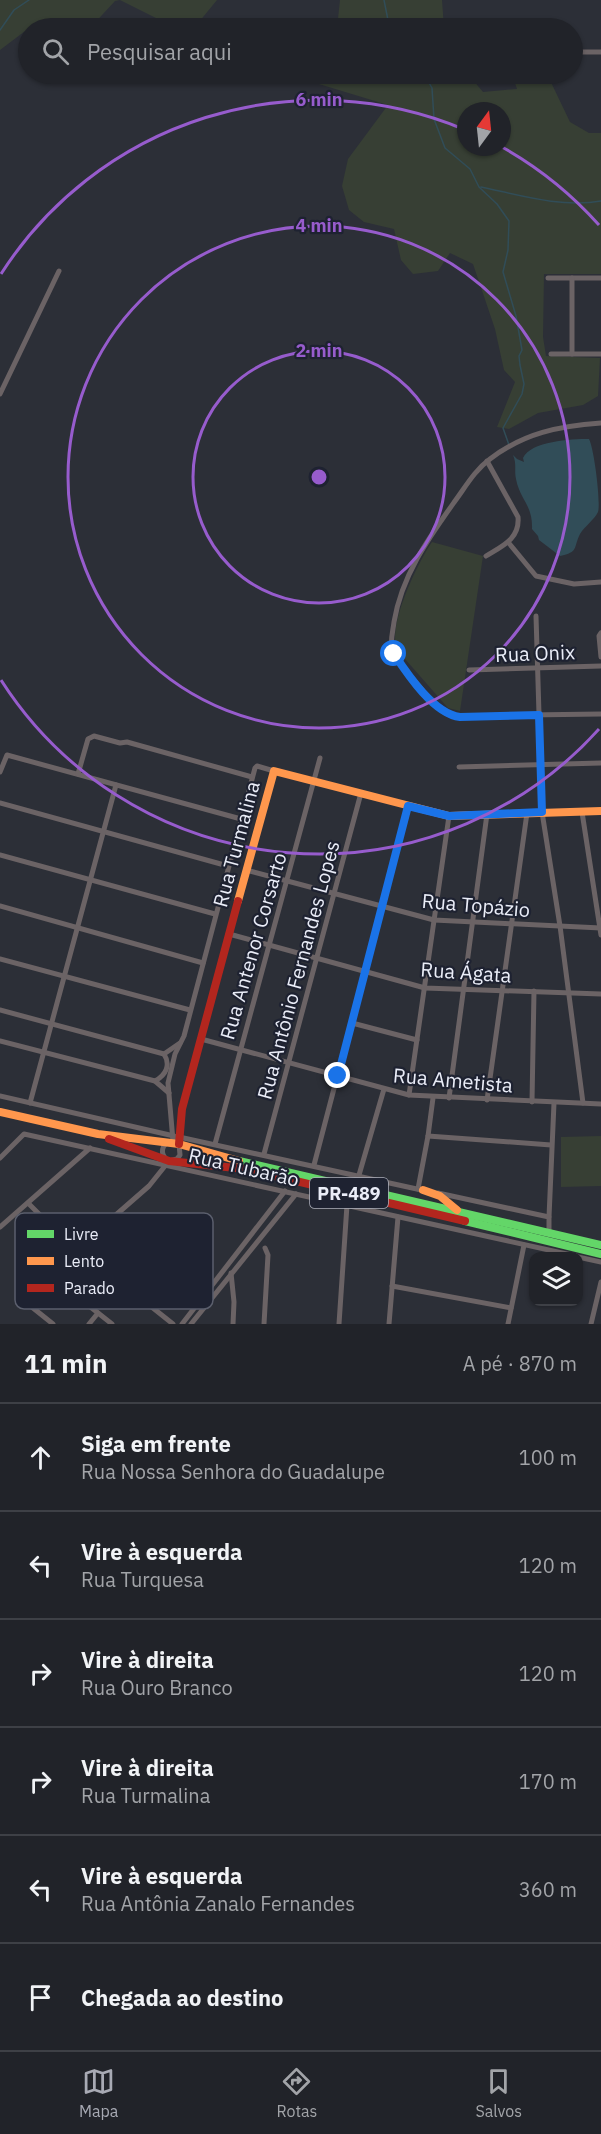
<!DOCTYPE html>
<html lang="pt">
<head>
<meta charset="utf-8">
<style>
  :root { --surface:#212329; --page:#2d2f35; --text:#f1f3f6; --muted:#a2a4a8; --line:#3e4046; --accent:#a8aab4 }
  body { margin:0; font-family:"IBM Plex Sans",sans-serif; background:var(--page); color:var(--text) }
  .controls { position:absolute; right:18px; bottom:18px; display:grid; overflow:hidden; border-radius:12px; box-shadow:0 2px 4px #0004 }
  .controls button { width:54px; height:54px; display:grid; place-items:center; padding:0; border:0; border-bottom:2px solid var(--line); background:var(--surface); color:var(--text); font:30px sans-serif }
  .compass { position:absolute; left:457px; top:102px; width:54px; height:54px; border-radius:50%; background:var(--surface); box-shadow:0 2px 4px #0004; rotate:15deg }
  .stop { position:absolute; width:18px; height:18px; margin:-14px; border:4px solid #1a73e8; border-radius:50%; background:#fff }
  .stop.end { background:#1a73e8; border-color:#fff; box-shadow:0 2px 6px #0008 }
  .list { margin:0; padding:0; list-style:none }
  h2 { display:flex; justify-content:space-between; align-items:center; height:78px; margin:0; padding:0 24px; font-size:26px }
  h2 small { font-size:20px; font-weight:400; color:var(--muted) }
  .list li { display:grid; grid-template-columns:39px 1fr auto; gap:18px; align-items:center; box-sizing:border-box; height:108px; padding:0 24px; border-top:2px solid var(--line) }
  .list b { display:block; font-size:22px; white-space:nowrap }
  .list p { margin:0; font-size:20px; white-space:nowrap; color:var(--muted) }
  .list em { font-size:20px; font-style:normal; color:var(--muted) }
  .icon { flex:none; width:33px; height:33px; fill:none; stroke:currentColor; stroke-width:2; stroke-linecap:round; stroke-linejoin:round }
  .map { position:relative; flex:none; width:601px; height:1324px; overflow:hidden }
  .search { position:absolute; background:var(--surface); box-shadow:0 2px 4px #0004; left:18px; right:18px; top:18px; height:66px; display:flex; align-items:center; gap:15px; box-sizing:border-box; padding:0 21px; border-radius:33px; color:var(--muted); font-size:22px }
  .sheet { height:726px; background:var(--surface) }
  nav { display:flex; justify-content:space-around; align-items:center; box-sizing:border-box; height:84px; border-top:2px solid var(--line); background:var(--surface); font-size:16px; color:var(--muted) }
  nav a { display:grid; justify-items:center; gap:3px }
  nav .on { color:var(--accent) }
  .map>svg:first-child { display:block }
</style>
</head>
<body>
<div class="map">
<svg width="601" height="1324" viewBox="0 0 601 1324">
  <rect width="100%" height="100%" fill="#2c2f37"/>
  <g fill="#373f34" fill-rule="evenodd">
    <polygon points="0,0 217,0 194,28 176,28 120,0 115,1 90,28 62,28 55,25 37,22 0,50"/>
    <polygon points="340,0 442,0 444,28 337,28"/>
    <path d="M313 74H468L483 92 517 89 512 74H547L570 122 589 133H601V274H544L543 337 546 356 600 358 598 396 583 405 538 413 509 429 497 427 515 382 504 370 495 329 473 264 450 253 438 271 413 274 401 260 394 229 364 222 349 210 342 186 348 159 388 105 309 81ZM466 111H502V147H466Z"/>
    <path d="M432 542 483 556 460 711 448 708 398 651C385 629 418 562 432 542Z"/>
    <polygon points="601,1136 601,1186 561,1187 561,1137"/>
  </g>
  <path fill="#314d58" d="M589 439C594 448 601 503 598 512 594 520 585 526 580 534 573 548 579 552 560 556L539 540 538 536 532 529C533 505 520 500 516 479 514 470 517 464 513 455L517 459 524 462 523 458C531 441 571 439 589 439Z"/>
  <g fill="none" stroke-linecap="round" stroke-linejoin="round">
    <g stroke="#314d58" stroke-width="1.5">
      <polyline points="384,0 388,20 394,28"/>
      <polyline points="0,30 14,10 29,0"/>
      <polyline points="424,74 432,88 434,119 445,148 470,169 479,187 497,204 509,221 508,250 503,272 516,316 522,350 519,356 520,365 524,384 522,394 503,428 509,445"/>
      <path d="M481 187C519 195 562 208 601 201"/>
    </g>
    <g stroke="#6b6365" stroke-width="5">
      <polyline points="572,52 601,52"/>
      <polyline points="548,278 601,278"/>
      <polyline points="551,354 601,354"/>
      <polyline points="572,354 572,278"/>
      <polyline points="0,394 59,271"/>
      <path d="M601 423C559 426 524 433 490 459 475 470 466 486 455 501 428 539 402 575 394 622 393 631 390 640 392 649 395 662 410 675 419 686 428 697 437 711 452 716L601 714"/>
      <polyline points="508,542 536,576 574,584 601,582"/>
      <path d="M486 556C502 546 520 539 518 517L487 461"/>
      <polyline points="536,616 542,812 560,926 583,1103"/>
      <polyline points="601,633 599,636 601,657"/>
      <polyline points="469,670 601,666"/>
      <polyline points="459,767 601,763"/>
      <polyline points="0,772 7,755 241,819"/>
      <polyline points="78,774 88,739 94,736 120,743 127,742 252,777"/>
      <polyline points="0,803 228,866"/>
      <polyline points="582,812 601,935"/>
      <polyline points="0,855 215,914"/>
      <polyline points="246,870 434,920 601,928"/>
      <polyline points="0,906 203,963"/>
      <polyline points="229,934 425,988 601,994"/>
      <polyline points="0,959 190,1010"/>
      <path d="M0 1010 164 1054C171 1065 166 1075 155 1081"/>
      <polyline points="352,1023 417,1040"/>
      <polyline points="201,1039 409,1095 601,1104"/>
      <polyline points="0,1041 155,1081 169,1093"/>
      <polyline points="164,1054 180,1043"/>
      <polyline points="409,1095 449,816"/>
      <polyline points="0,1096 174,1136"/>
      <polyline points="449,1098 487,814"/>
      <polyline points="487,1100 527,813"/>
      <polyline points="532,1102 534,991"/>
      <polyline points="30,1103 116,785"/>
      <polyline points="428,1136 551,1145"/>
      <polyline points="177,1138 179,1137 426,1191"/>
      <polyline points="215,1144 320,758"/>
      <polyline points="264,1154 361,793"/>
      <polyline points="0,1158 24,1134 576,1256"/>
      <path d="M166 1159C160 1153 162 1145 169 1142"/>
      <polyline points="314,1165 408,806"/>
      <polyline points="359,1175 384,1089"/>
      <polyline points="418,1189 428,1136 433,1098"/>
      <polyline points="438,1193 549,1217 549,1234"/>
      <polyline points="28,1203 55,1230 173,1324"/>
      <polyline points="549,1217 554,1103"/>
      <polyline points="0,1227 90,1148"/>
      <polyline points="80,1249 94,1234 149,1186 169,1161 177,1159 180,1155 179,1144 173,1141 168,1083 175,1054 184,1036 255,768 257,766 274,771"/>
      <polyline points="578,1257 601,1262"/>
      <polyline points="231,1273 234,1302 233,1324"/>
      <polyline points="55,1279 112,1324"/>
      <polyline points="392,1286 511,1308"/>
      <polyline points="28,1304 53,1324"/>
      <polyline points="89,1324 98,1313"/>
      <polyline points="182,1324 285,1191"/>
      <polyline points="191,1324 296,1194"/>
      <polyline points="264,1324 268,1255 265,1248"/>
      <polyline points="339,1324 347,1205"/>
      <polyline points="389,1324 398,1217"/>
      <polyline points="508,1324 524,1245"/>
      <polyline points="591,1324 601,1282"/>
    </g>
    <g stroke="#63d668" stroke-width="8">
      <polyline points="239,1161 601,1245"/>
      <polyline points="465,1221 601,1254"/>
    </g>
    <g stroke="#ff974d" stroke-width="8">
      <polyline points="238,901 274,771 449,816 601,811"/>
      <polyline points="0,1112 98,1134 179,1144 239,1161"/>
      <polyline points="423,1190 440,1196 457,1210"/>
    </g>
    <g stroke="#b3261e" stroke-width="8">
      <polyline points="109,1139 169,1161 245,1169 465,1221"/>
      <polyline points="179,1144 182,1109 238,901"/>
    </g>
  </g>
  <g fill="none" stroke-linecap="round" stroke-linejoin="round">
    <path stroke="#1a73e8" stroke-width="8" d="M338 1076 408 806 449 816 542 812 539 715 460 717C434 714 408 675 394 654"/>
  </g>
  <g fill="none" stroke="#975ccd" stroke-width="3">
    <circle cx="319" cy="477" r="126"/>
    <circle cx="319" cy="477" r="251"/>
    <path d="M599 729A377 377 0 0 1 1 680M1 274A377 377 0 0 1 463 129M502 147A377 377 0 0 1 599 225"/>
  </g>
  <g text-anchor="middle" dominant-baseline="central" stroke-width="4.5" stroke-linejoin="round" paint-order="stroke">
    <rect fill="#1e2231" stroke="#adb0bc" stroke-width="1.5" x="310" y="1178" width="78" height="30" rx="4.5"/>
    <g font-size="18" font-weight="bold" fill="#eaedf8">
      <text x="349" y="1193">PR-489</text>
    </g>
    <g font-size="20" fill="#eaedf8" stroke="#1e2231">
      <text transform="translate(535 653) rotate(-2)">Rua Onix</text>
      <text transform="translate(236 844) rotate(-75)">Rua Turmalina</text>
      <text transform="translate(476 905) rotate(5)">Rua Topázio</text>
      <text transform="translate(253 946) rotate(-74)">Rua Antenor Corsarto</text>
      <text transform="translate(298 970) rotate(-75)">Rua Antônio Fernandes Lopes</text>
      <text transform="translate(466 972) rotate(4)">Rua Ágata</text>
      <text transform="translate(453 1080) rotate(5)">Rua Ametista</text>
      <text transform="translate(244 1167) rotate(13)">Rua Tubarão</text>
    </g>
  </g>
  <rect x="15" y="1213" width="198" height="96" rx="9" fill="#1e2231" stroke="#5b5f6d" stroke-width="1.5"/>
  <rect x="27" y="1230" width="27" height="8" fill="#63d668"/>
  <rect x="27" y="1257" width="27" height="8" fill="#ff974d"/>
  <rect x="27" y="1284" width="27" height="8" fill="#b3261e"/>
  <g font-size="16" fill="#eaedf8">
    <text x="64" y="1240">Livre</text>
    <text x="64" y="1267">Lento</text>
    <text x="64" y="1294">Parado</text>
  </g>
  <circle cx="319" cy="477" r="9" fill="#975ccd" stroke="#1e2231" stroke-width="3"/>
  <g font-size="18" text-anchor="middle" font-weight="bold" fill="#975ccd" stroke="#1e2231" stroke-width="4.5" stroke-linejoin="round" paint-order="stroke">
    <text x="319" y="106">6 min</text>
    <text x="319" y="232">4 min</text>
    <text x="319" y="357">2 min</text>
  </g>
</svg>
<div class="controls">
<button><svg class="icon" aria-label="layers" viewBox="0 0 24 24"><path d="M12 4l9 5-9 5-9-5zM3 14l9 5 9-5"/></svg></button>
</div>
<svg class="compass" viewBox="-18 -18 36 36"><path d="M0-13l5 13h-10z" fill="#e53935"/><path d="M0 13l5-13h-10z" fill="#a2a4a8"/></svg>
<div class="stop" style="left:394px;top:654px"></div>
<div class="stop end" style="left:338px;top:1076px"></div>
<div class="search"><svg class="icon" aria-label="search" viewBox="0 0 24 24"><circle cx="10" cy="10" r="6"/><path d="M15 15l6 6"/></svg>Pesquisar aqui</div>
</div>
<section class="sheet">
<h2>11 min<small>A pé · 870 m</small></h2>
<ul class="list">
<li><svg class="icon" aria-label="ahead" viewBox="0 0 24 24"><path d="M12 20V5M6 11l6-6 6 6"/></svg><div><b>Siga em frente</b><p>Rua Nossa Senhora do Guadalupe</p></div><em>100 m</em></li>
<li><svg class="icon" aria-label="left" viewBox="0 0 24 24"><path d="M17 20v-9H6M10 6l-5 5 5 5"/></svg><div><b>Vire à esquerda</b><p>Rua Turquesa</p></div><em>120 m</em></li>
<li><svg class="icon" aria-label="right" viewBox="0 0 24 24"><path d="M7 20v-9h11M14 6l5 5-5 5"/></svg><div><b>Vire à direita</b><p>Rua Ouro Branco</p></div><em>120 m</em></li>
<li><svg class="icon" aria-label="right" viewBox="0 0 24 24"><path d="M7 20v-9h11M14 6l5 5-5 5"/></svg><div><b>Vire à direita</b><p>Rua Turmalina</p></div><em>170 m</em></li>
<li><svg class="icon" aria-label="left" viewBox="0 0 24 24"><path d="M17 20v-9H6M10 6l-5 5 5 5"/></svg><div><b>Vire à esquerda</b><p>Rua Antônia Zanalo Fernandes</p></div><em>360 m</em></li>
<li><svg class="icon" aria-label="arrive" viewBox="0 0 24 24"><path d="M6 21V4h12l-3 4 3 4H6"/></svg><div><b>Chegada ao destino</b></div></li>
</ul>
</section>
<nav>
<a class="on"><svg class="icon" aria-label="map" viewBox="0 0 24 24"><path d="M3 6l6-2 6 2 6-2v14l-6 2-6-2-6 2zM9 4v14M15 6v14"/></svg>Mapa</a>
<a><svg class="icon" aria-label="directions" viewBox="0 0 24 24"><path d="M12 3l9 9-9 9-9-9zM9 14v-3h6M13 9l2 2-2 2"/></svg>Rotas</a>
<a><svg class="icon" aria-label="saved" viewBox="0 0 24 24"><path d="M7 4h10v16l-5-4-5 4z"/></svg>Salvos</a>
</nav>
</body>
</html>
